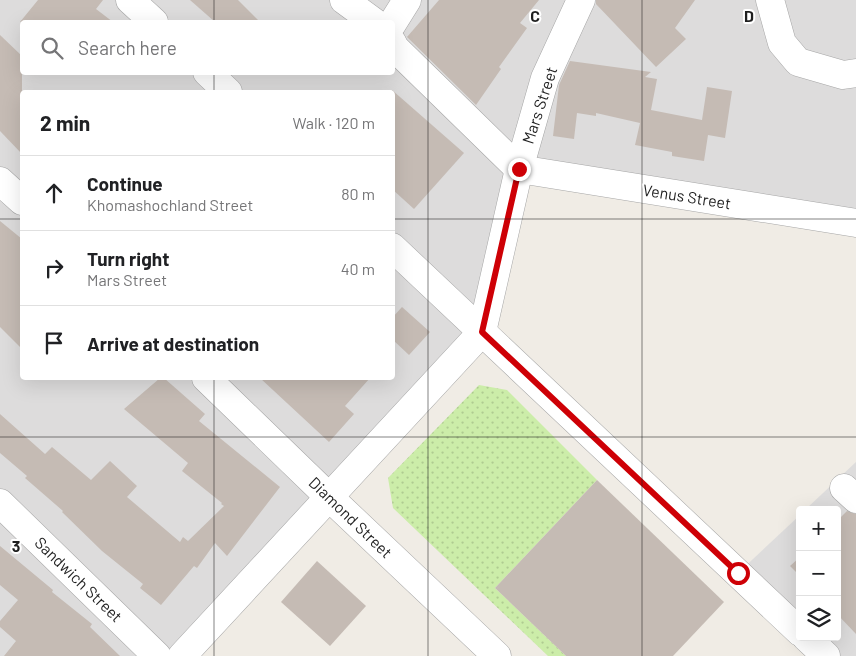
<!DOCTYPE html>
<html lang="en">
<head>
<meta charset="utf-8">
<style>
  :root { --surface:#fff; --page:#f6f6f6; --text:#202124; --muted:#757577; --line:#e0e0e0 }
  body { margin:0; font-family:Barlow,sans-serif; background:var(--page); color:var(--text) }
  .controls { position:absolute; right:15px; bottom:15px; display:grid; overflow:hidden; border-radius:5px; box-shadow:0 5px 20px #0002 }
  .controls button { width:45px; height:45px; display:grid; place-items:center; padding:0; border:0; border-bottom:1px solid var(--line); background:var(--surface); color:var(--text); font:25px sans-serif }
  .stop { position:absolute; width:15px; height:15px; margin:-11px; border:4px solid #ce0006; border-radius:50%; background:#fff }
  .stop.end { background:#ce0006; border-color:#fff; box-shadow:0 1px 5px #0008 }
  .list { margin:0; padding:0; list-style:none }
  h2 { display:flex; justify-content:space-between; align-items:center; height:65px; margin:0; padding:0 20px; font-size:21px }
  h2 small { font-size:16px; font-weight:400; color:var(--muted) }
  .list li { display:grid; grid-template-columns:32px 1fr auto; gap:15px; align-items:center; box-sizing:border-box; height:75px; padding:0 20px; border-top:1px solid var(--line) }
  .list b { display:block; font-size:19px; white-space:nowrap }
  .list p { margin:0; font-size:16px; white-space:nowrap; color:var(--muted) }
  .list em { font-size:16px; font-style:normal; color:var(--muted) }
  .icon { flex:none; width:28px; height:28px; fill:none; stroke:currentColor; stroke-width:2; stroke-linecap:round; stroke-linejoin:round }
  .map { position:relative; flex:none; width:856px; height:656px; overflow:hidden }
  .search { position:absolute; background:var(--surface); box-shadow:0 5px 20px #0002; left:20px; top:20px; width:375px; height:55px; display:flex; align-items:center; gap:12px; box-sizing:border-box; padding:0 18px; border-radius:5px; color:var(--muted); font-size:19px }
  .panel { position:absolute; background:var(--surface); box-shadow:0 5px 20px #0002; left:20px; top:90px; width:375px; height:290px; border-radius:5px }
  .map>svg:first-child { display:block }
</style>
</head>
<body>
<div class="map">
<svg width="856" height="656" viewBox="0 0 856 656">
  <defs>
    <pattern id="grass-dots" width="8" height="8" patternUnits="userSpaceOnUse" patternTransform="scale(1.25)"><rect width="8" height="8" fill="#cceda9"/><path d="M2 2h.1M6 6h.1" fill="none" stroke="#afcb91" stroke-width="1.8" stroke-linecap="round"/></pattern>
  </defs>
  <rect width="100%" height="100%" fill="#f0ece5"/>
  <g fill="#dddcdc" fill-rule="evenodd">
    <path d="M0 0H856V223L519 169 482 332 182 656H0ZM22 22H392V72H22ZM22 92H392V378H22Z"/>
    <polygon points="856,462 856,656 826,656 806,637 837,637 837,510 805,510"/>
    <polygon points="800,515 800,632 738,573"/>
  </g>
  <polygon fill="url(#grass-dots)" points="479,385 507,390 597,480 495,588 566,656 548,656 393,508 388,478"/>
  <g fill="#c5bbb4">
    <polygon points="38,0 103,0 96,9 113,22 20,22"/>
    <polygon points="190,0 238,0 260,22 215,22"/>
    <polygon points="439,0 539,0 520,23 527,28 499,67 501,69 476,105 407,37"/>
    <polygon points="596,0 695,0 675,28 686,39 656,67 596,4"/>
    <polygon points="0,35 22,56 22,154 0,131"/>
    <polygon points="570,61 651,72 645,77 657,79 651,110 702,120 707,87 732,91 725,138 708,135 704,161 672,156 672,152 635,145 640,123 596,113 596,116 577,113 574,139 553,136 559,85"/>
    <polygon points="392,90 464,153 414,209 392,189"/>
    <polygon points="0,221 22,239 22,349 0,327"/>
    <polygon points="402,307 430,332 409,355 392,339 392,318"/>
    <polygon points="160,378 164,378 205,414 199,421 280,487 227,556 215,543 197,568 194,566 161,605 140,588 143,584 102,551 62,512 63,511 25,478 27,476 0,453 0,414 45,454 52,447 91,480 110,461 137,486 127,497 180,542 183,537 188,541 224,506 221,504 222,503 182,471 188,463 124,409"/>
    <polygon points="260,378 370,378 345,406 354,414 329,442"/>
    <polygon points="597,480 724,602 673,656 566,656 495,588"/>
    <polygon points="847,511 856,514 856,634 837,614 837,521"/>
    <polygon points="0,546 53,590 52,592 92,624 90,627 120,656 4,656 16,641 0,627 0,621 18,600 0,585"/>
    <polygon points="800,557 800,576 790,566"/>
    <polygon points="317,561 366,606 330,646 281,602"/>
  </g>
  <g fill="none" stroke-linecap="round" stroke-linejoin="round">
    <g stroke="#a6a6a6" stroke-width="29">
      <g id="minor">
        <polyline points="130,0 154,22"/>
        <polyline points="344,0 374,22"/>
        <polyline points="770,0 782,43 798,62 843,75 856,73"/>
        <polyline points="392,24 407,0"/>
        <polyline points="392,42 395,48 519,169 856,223"/>
        <polyline points="207,72 228,92"/>
        <polyline points="0,181 22,201"/>
        <polyline points="392,247 800,632"/>
        <polyline points="206,378 329,497 497,656"/>
        <polyline points="844,488 856,499"/>
        <polyline points="0,503 157,656"/>
        <polyline points="806,637 826,656"/>
        <polyline points="182,656 482,332 519,169 545,78 581,0"/>
      </g>
    </g>
    <use href="#minor" stroke="#fff" stroke-width="28"/>
  </g>
  <g fill="none" stroke-linecap="round" stroke-linejoin="round">
    <polyline stroke="#ce0006" stroke-width="6" points="519,169 482,332 738,573"/>
  </g>
  <path fill="none" stroke="#1f1f1f" stroke-width="1" stroke-opacity="0.55" d="M214 0V22M428 0V656M642 0V656M214 72V92M0 219H22M392 219H856M214 378V656M0 437H856"/>
  <g text-anchor="middle" dominant-baseline="central" stroke-width="4" stroke-linejoin="round" paint-order="stroke">
    <g font-size="16" fill="#1f1f1f" stroke="#fff">
      <text transform="translate(539 105) rotate(-72)">Mars Street</text>
      <text transform="translate(687 196) rotate(9)">Venus Street</text>
      <text transform="translate(351 517) rotate(44)">Diamond Street</text>
      <text transform="translate(79 579) rotate(44)">Sandwich Street</text>
    </g>
  </g>
  <g font-size="16" text-anchor="middle" font-weight="bold" fill="#1f1f1f" stroke="#fff" stroke-width="4" stroke-linejoin="round" paint-order="stroke">
    <text x="535" y="22">C</text>
    <text x="749" y="22">D</text>
    <text x="16" y="552">3</text>
  </g>
</svg>
<div class="controls">
<button>+</button>
<button>−</button>
<button><svg class="icon" aria-label="layers" viewBox="0 0 24 24"><path d="M12 4l9 5-9 5-9-5zM3 14l9 5 9-5"/></svg></button>
</div>
<div class="stop" style="left:738px;top:573px"></div>
<div class="stop end" style="left:519px;top:169px"></div>
<div class="search"><svg class="icon" aria-label="search" viewBox="0 0 24 24"><circle cx="10" cy="10" r="6"/><path d="M15 15l6 6"/></svg>Search here</div>
<section class="panel">
<h2>2 min<small>Walk · 120 m</small></h2>
<ul class="list">
<li><svg class="icon" aria-label="ahead" viewBox="0 0 24 24"><path d="M12 20V5M6 11l6-6 6 6"/></svg><div><b>Continue</b><p>Khomashochland Street</p></div><em>80 m</em></li>
<li><svg class="icon" aria-label="right" viewBox="0 0 24 24"><path d="M7 20v-9h11M14 6l5 5-5 5"/></svg><div><b>Turn right</b><p>Mars Street</p></div><em>40 m</em></li>
<li><svg class="icon" aria-label="arrive" viewBox="0 0 24 24"><path d="M6 21V4h12l-3 4 3 4H6"/></svg><div><b>Arrive at destination</b></div></li>
</ul>
</section>
</div>
</body>
</html>
